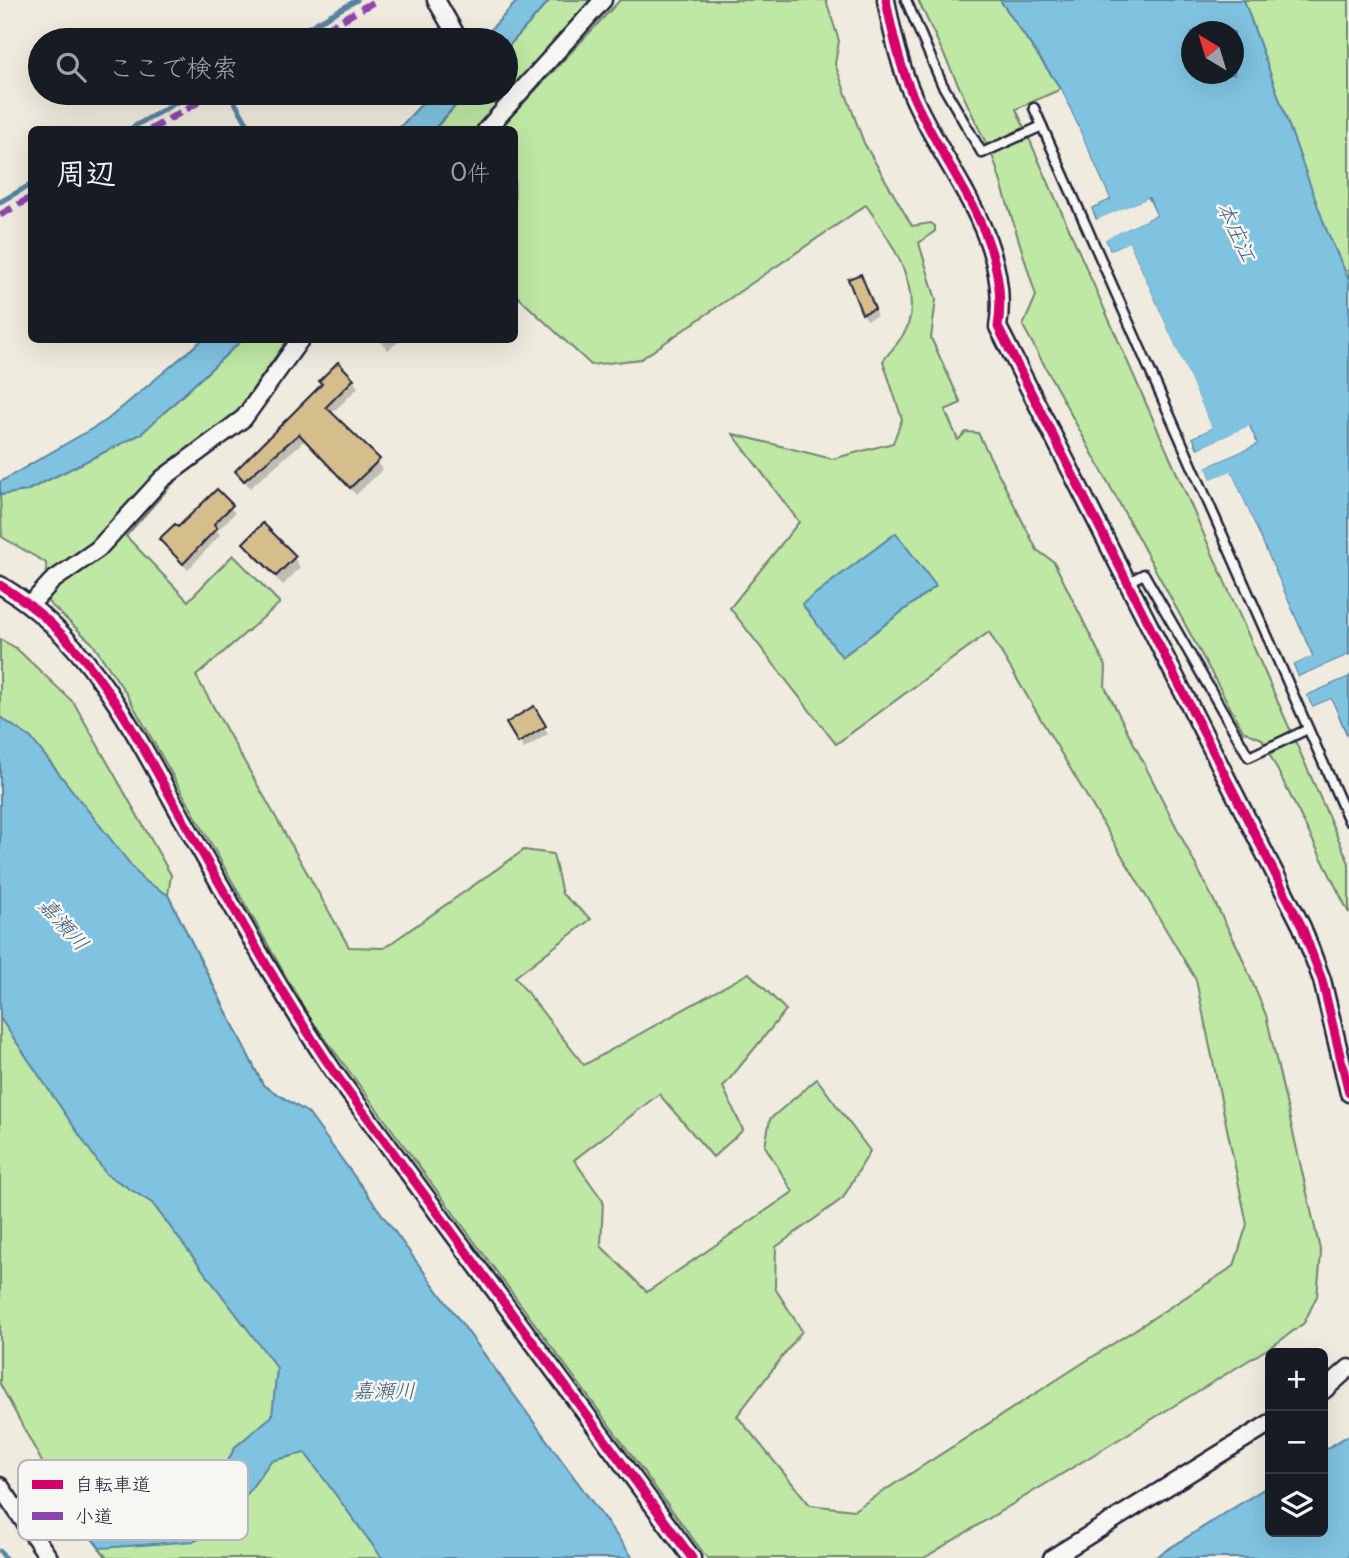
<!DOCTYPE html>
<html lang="ja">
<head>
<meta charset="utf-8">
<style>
  :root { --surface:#171b24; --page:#242831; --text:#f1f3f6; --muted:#9ea1a6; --line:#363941 }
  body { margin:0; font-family:"Playpen Sans","Klee One",sans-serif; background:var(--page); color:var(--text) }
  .controls { position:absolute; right:21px; bottom:21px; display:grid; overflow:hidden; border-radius:10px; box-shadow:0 7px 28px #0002 }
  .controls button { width:63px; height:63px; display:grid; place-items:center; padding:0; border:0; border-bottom:2px solid var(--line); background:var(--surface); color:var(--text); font:35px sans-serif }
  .compass { position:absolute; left:1181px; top:21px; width:63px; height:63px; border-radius:50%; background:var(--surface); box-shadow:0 7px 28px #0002; rotate:322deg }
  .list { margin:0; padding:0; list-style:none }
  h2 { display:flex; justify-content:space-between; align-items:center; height:91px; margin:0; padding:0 28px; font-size:30px }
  h2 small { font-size:23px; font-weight:400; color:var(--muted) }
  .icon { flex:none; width:38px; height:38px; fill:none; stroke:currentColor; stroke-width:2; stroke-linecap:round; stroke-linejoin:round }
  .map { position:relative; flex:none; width:1349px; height:1558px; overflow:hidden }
  .search { position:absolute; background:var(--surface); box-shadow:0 7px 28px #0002; left:28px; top:28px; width:490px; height:77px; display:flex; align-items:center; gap:18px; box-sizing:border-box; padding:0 24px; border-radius:38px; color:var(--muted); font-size:26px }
  .panel { position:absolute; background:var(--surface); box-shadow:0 7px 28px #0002; left:28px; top:126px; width:490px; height:217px; border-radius:10px }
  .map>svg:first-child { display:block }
</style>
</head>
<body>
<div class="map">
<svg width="1349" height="1558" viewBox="0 0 1349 1558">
  <rect width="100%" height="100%" fill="#efebde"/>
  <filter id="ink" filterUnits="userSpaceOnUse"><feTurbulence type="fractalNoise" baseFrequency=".0143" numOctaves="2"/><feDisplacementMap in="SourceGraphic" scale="14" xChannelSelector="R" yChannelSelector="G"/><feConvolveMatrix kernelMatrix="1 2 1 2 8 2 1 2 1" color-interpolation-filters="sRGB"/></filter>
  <g filter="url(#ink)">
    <g fill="#bfe8a4" stroke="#708570" stroke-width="2">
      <polygon points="550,0 594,0 475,129 434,130 467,93 506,93 506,49"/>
      <path d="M620 0H826L839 41 835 64 864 143 912 226 931 223 935 226V231L919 243 936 300 931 338 961 403 945 410 958 440 966 432 978 433 1037 550 1054 562 1106 667 1105 687 1239 950 1266 1015 1321 1254 1317 1296 1304 1323 1277 1343 924 1558H707L307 1014 126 693 92 643 48 602 46 563 2 537 0 495 26 491 141 434 242 340H287L237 412 241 429 174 482 126 536 188 601 233 555 280 603 196 676 349 947 384 948 524 850 553 854 562 894 591 919 515 977 584 1065 749 973 786 1010 723 1087 743 1130 713 1157 659 1094 574 1160 603 1201 601 1246 647 1292 793 1192 765 1146 770 1119 817 1079 870 1151 843 1198 776 1247 775 1288 802 1331 737 1416 810 1505 854 1510 1234 1266 1247 1224 1196 980 989 632 836 744 730 608 799 522 733 434 832 459 893 443 902 419 883 361C891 350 904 338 908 325 921 284 889 238 866 205L641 359 591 365 515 294 514 130 499 129Z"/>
      <polygon points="918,0 1000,0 1061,89 1016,109 1349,863 1349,913 1262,739 1243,731 1023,326 1036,296 994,160"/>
      <polygon points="1210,0 1349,0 1349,353 1234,74 1234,32"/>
      <polygon points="0,639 16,648 74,703 171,875 168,895 263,1085 0,756"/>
      <polygon points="0,939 454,1558 107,1558 82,1526 42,1462 0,1384"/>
    </g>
    <g fill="#80c3e1" stroke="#5a839f" stroke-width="2" fill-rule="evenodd">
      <polygon points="518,0 550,0 506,49 506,40 481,40"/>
      <path d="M1000 0H1244L1326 229 1349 280V655L1298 677 1293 665 1312 655 1231 472 1211 480 1205 467 1257 444 1250 427 1198 449 1192 437 1211 428 1129 243 1110 251 1104 238 1156 215 1149 198 1097 221 1091 208 1110 199 1061 89ZM1192 32H1234V74H1192Z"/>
      <polygon points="432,93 467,93 434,129 398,129"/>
      <polygon points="202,340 242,340 141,434 26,491 0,495 0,482 107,420"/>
      <polygon points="896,533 936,586 842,657 802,604"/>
      <polygon points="1349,676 1349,739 1331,699 1312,707 1306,695"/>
      <polygon points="0,717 31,738 142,879 168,895 263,1085 308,1113 633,1558 382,1558 305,1453 271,1461 224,1526 195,1541 100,1548 82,1526 185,1510 211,1494 235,1447 272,1416 277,1368 152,1203 106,1174 0,1018"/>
      <polygon points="1349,1435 1349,1558 1154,1558 1270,1485 1270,1532 1323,1532 1323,1451"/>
    </g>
    <g fill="#efebde">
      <polygon points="1061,89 1110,199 1091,208 1096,220 1148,198 1156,215 1105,239 1110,251 1129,242 1212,428 1192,437 1197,449 1249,426 1257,444 1206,467 1211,479 1231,471 1312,656 1293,665 1298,677 1349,655 1349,659 1300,681 1295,679 1290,663 1308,654 1229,476 1210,483 1202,467 1253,442 1248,431 1199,453 1195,451 1189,435 1207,426 1128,247 1109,254 1101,239 1103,235 1151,213 1147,202 1098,224 1094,223 1088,206 1106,198 1058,90"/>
      <polygon points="1349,672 1349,676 1306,695 1312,707 1331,699 1349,742 1329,703 1311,711 1303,695"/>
    </g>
    <g fill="#0003">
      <polygon points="864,283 877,316 867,320 863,313"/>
      <polygon points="380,340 401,340 388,350"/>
      <polygon points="353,380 358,388 331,414 383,469 356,495 304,441 250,488 237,471"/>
      <polygon points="217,492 235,513 217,531 220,535 188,570 161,540 178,530"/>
      <polygon points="245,543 294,557 300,568 283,585 251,554"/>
      <polygon points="533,708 548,734 524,749 509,723"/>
    </g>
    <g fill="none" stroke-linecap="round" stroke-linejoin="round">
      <g stroke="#5a839f" stroke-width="5">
        <polyline points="286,40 357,0"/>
        <polyline points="230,94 251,130"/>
        <polyline points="128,130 193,93"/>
        <polyline points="0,202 32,184"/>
        <polyline points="0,1551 5,1558"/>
      </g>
    </g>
    <g fill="#d5bd8c" stroke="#22223b" stroke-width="2">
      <polygon points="861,274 875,309 862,314 848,279"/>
      <polygon points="338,362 354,379 326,407 380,459 350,488 299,434 244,481 235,471 322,384 319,381"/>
      <polygon points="217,489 233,505 214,524 217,528 183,564 159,539 175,524 178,527"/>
      <polygon points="263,523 296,556 276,576 243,543"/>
      <polygon points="534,706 546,726 518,743 506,723"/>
    </g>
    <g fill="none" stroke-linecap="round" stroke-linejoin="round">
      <g stroke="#22223b" stroke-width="13">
        <g id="service">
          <polyline points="906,0 942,84 982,153 1042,126"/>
          <polyline points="1034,108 1349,821"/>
          <polyline points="1134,579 1144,574 1249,757 1308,729"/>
        </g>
      </g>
      <g stroke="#22223b" stroke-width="21">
        <g id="minor">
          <polyline points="436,0 459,40"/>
          <path d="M886 0C892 32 899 64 912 94 944 169 1012 239 998 327L1302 927 1322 980 1349 1093"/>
          <polyline points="486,130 603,0"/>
          <path d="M0 585C93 640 137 739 189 830 236 912 281 994 334 1072L692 1558"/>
          <polyline points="31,604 52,581 98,549 162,479 244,418 300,340"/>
          <polyline points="1323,1391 1349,1368"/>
          <polyline points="0,1486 49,1558"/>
          <polyline points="1052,1558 1270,1423"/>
        </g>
      </g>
      <use href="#service" stroke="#f6f6f2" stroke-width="8"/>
      <use href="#minor" stroke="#f6f6f2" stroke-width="16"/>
      <g stroke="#8e44ad" stroke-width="7" stroke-dasharray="14 7" stroke-linecap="butt">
        <polyline points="306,40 377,0"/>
        <polyline points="150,130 214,93"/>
        <polyline points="0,215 32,197"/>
      </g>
      <g stroke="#f6f6f2" stroke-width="13">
        <g id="cycleway">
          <path d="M886 0C892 32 899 64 912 94 944 169 1012 239 998 327L1302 927 1322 980 1349 1093"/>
          <path d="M0 585C93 640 137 739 189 830 236 912 281 994 334 1072L692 1558"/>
        </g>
      </g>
      <use href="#cycleway" stroke="#d6006c" stroke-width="9"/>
    </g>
  </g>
  <g text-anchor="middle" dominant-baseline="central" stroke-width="5" stroke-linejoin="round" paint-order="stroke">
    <g font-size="21" font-style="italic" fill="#435a75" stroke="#f6f6f2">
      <text transform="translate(1238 231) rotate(65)">本庄江</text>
      <text transform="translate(65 923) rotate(48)">嘉瀬川</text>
      <text x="384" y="1389">嘉瀬川</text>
    </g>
  </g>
  <rect x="18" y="1460" width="230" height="80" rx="10" fill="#f6f6f2" stroke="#b6b6bb" stroke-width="2"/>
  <rect x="32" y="1480" width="31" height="9" fill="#d6006c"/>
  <rect x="32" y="1512" width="31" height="8" fill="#8e44ad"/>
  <g font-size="19" fill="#22223b">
    <text x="75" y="1491">自転車道</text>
    <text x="75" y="1523">小道</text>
  </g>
</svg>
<div class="controls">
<button>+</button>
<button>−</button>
<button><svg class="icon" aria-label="layers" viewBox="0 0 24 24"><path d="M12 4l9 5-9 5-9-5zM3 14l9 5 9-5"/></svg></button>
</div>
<svg class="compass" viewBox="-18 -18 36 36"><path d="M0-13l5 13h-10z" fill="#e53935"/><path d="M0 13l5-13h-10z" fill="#9ea1a6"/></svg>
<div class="search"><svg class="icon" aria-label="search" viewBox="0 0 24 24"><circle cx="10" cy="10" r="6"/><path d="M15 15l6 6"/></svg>ここで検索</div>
<section class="panel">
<h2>周辺<small>0件</small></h2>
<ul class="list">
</ul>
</section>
</div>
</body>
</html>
